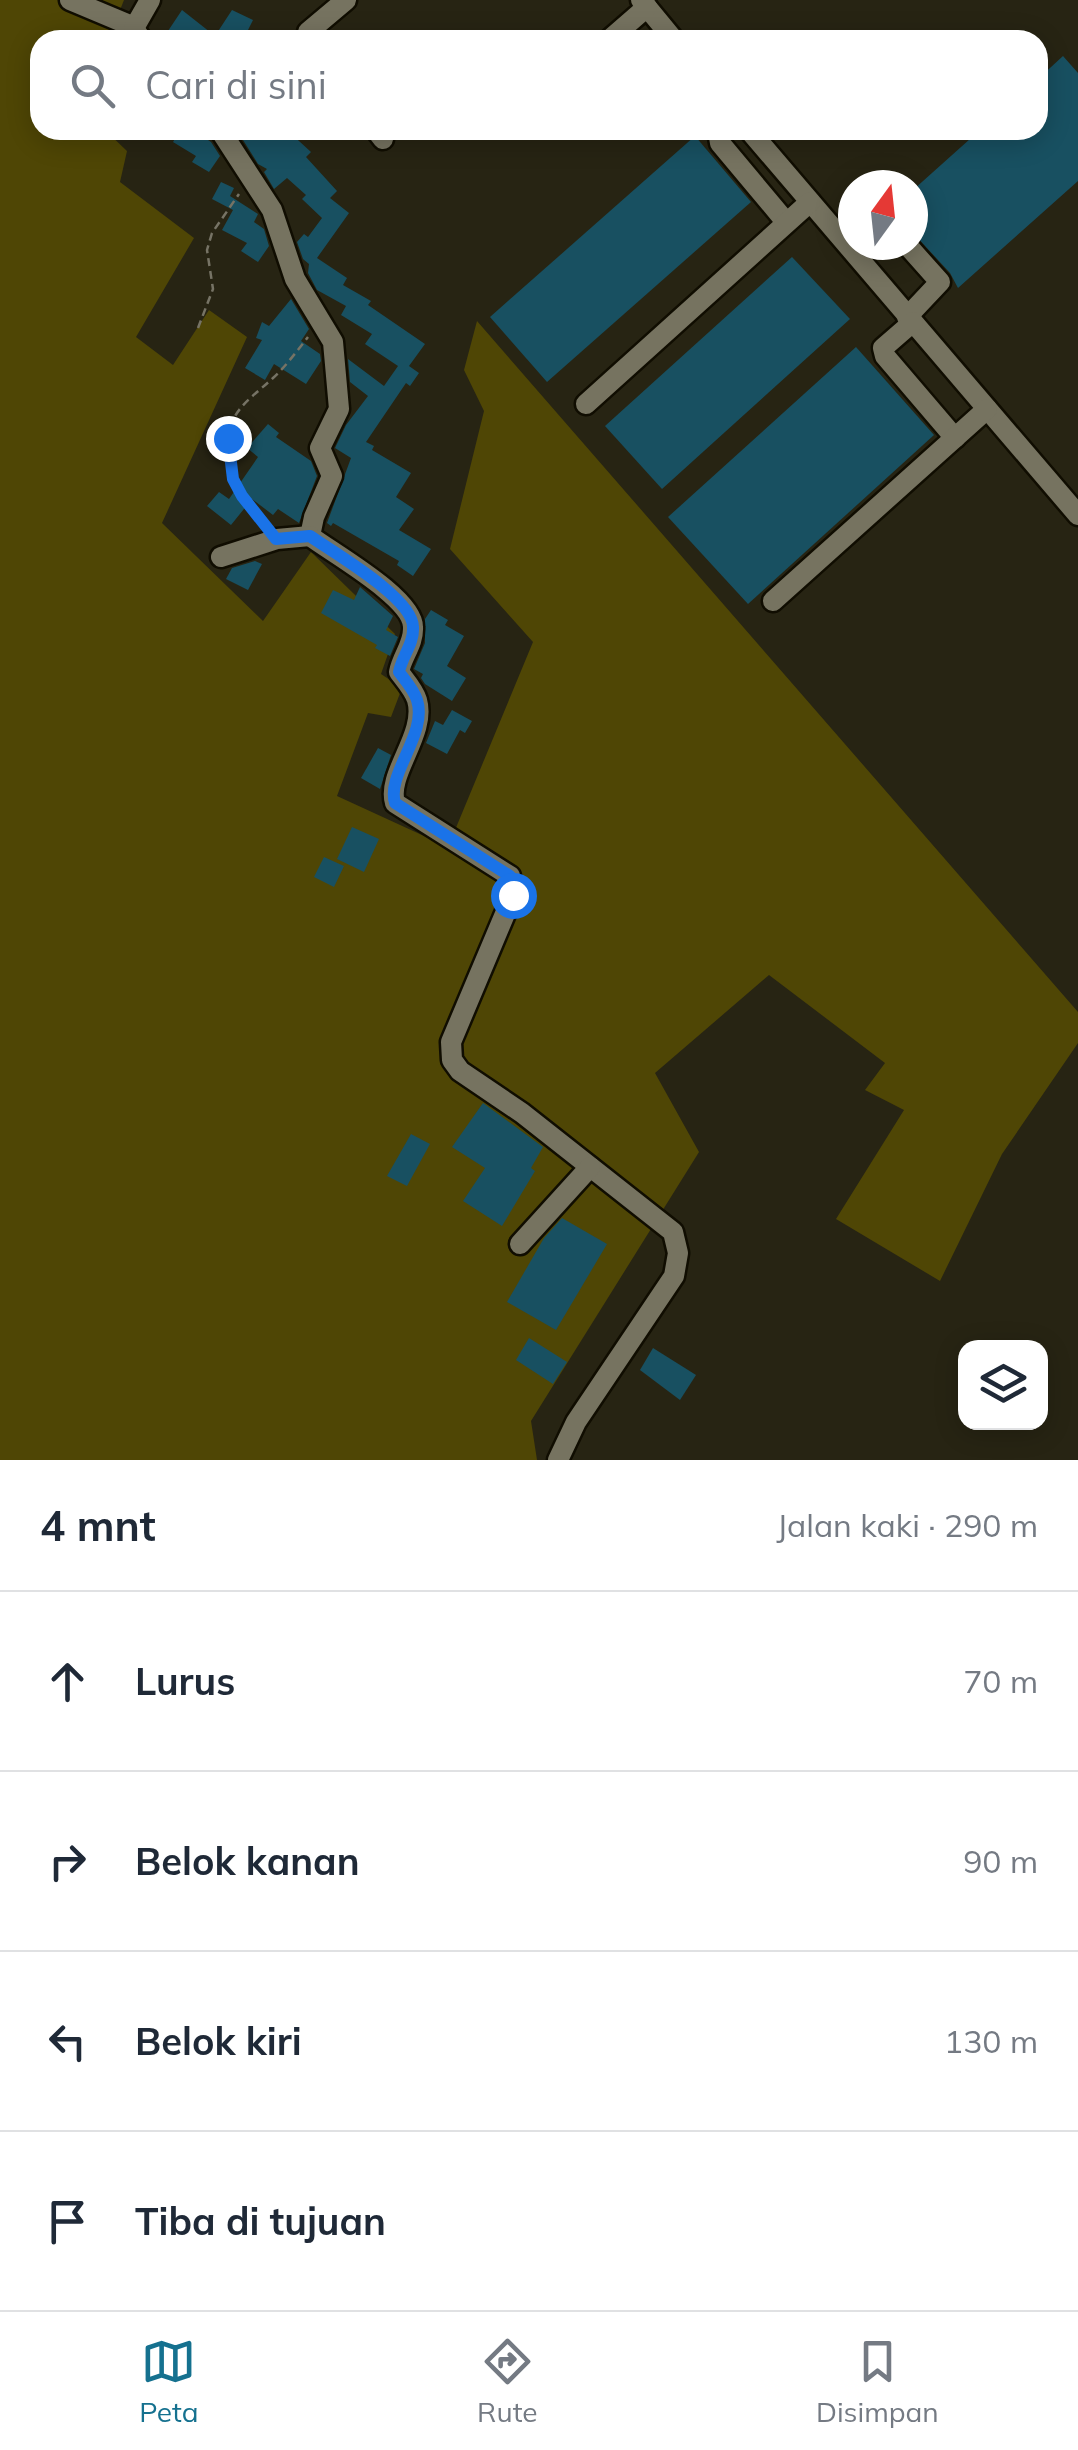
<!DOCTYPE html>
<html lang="id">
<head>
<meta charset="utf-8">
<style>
  :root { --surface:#fff; --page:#f6f6f7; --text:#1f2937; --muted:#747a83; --line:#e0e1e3; --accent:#15718f }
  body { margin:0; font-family:Mulish,sans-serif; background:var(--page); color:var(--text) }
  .controls { position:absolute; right:30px; bottom:30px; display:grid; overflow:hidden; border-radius:20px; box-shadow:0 5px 25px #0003 }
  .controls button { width:90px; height:90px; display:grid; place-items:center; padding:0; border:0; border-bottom:2px solid var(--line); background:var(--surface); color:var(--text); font:50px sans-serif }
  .compass { position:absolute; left:838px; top:170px; width:90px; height:90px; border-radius:50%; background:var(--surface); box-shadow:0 5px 25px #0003; rotate:15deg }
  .stop { position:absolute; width:30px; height:30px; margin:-22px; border:8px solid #1a73e8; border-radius:50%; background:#fff }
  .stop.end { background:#1a73e8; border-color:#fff; box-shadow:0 2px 10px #0008 }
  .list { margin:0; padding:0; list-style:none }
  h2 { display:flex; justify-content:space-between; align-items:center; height:130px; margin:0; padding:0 40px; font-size:42px }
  h2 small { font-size:32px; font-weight:400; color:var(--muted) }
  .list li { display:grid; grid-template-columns:65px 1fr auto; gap:30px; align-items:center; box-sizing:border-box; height:180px; padding:0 40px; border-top:2px solid var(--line) }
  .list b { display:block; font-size:38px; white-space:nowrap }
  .list em { font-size:32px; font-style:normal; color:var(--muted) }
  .icon { flex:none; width:55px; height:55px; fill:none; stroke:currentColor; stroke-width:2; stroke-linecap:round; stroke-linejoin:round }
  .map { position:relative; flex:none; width:1078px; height:1460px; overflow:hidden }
  .search { position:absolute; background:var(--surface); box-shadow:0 5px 25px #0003; left:30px; right:30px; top:30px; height:110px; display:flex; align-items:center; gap:25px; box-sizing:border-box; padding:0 35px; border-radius:30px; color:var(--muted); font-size:38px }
  .sheet { height:850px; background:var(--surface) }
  nav { display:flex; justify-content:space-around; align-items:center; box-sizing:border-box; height:140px; border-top:2px solid var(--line); background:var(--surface); font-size:28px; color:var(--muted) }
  nav a { display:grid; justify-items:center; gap:5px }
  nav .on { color:var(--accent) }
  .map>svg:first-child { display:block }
</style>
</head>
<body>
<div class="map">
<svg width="1078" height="1460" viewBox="0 0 1078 1460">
  <rect width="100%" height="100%" fill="#272413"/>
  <polygon fill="#4f4605" points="0,0 124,0 108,40 40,40 40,130 105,130 127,151 120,182 194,238 136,337 173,365 209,310 247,337 162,523 263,621 311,552 395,634 381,674 402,688 391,717 368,713 337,796 448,847 533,642 450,549 484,411 464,370 477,321 1078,1012 1078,1043 1002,1154 940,1281 836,1219 904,1110 865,1090 885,1063 769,975 655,1073 699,1152 531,1421 537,1460 0,1460"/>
  <g fill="#185061">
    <polygon points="182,10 215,36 232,10 253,20 243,40 162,40"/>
    <polygon points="1063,56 1078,73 1078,181 958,288 950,273 913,233 913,190 980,130 1038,130 1038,79"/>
    <polygon points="180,130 193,130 211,142 220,156 209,172 192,162 196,156 173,142"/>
    <polygon points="250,130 287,130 311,152 306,157 337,191 330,198 349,213 317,258 347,278 343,285 371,301 368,305 425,344 409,366 419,373 410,386 406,383 366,442 374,446 372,450 411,473 396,497 414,509 399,530 431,549 413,576 397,565 399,561 333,523 331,526 327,523 351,458 335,448 346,425 368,396 350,382 348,359 384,386 398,366 365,344 372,334 341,315 346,306 317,290 308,273 309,264 303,259 297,242 304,234 308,237 322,218 302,199 306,195 287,178 274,189 264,172 267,169 258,164 243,140"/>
    <polygon points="695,136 751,202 547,382 490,317"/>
    <polygon points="221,182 234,188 230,196 258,214 254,222 264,229 269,246 258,262 241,251 247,243 222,230 233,210 212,199"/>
    <polygon points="792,257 850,319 662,489 605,426"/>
    <polygon points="291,299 309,329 301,341 320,354 321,361 306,384 274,364 265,380 245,368 262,340 256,338 262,322 269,326"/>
    <polygon points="856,347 934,435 748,604 668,517"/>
    <polygon points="268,424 279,433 276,437 311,461 317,476 299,523 278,509 273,515 252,499 231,525 207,506 219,492 229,499 258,457 247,448"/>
    <polygon points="255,561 262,564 248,590 226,579 232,568"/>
    <polygon points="360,587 393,616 386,630 398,637 390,656 375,648 377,645 321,613 333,590 354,600"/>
    <polygon points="431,610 448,620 445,625 464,636 447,666 466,678 452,701 425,684 421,678 423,674 414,669 425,643 425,619"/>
    <polygon points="452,710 472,721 465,733 460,730 447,754 426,743 435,721 443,725"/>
    <polygon points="378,748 391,755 380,789 361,778"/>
    <polygon points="352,827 379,839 364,872 337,859"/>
    <polygon points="324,857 344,866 334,887 314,877"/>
    <polygon points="483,1103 543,1147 531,1168 535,1171 502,1226 463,1201 485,1168 452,1147"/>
    <polygon points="411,1134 430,1144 407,1186 387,1176"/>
    <polygon points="562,1218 607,1244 556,1330 507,1302 544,1238"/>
    <polygon points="529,1338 567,1362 553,1384 516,1360"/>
    <polygon points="653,1348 696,1375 680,1400 640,1370"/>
  </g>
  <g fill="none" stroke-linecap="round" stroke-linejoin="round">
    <g stroke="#100d01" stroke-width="25">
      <g id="minor">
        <polyline points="70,0 132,26 142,40"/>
        <polyline points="641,0 674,40"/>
        <polyline points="134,28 150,0"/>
        <polyline points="307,40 308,32 346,0"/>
        <polyline points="609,40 647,7"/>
        <path d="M220 130 272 210 295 279 333 342 339 409 320 448 332 476 314 517 310 536C334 554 413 598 413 627 414 644 402 656 399 672 405 680 414 690 417 700 427 734 386 774 395 803L510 876 513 895 451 1042 452 1060 460 1071 522 1113 673 1232 678 1253 674 1276 576 1422 558 1460"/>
        <polyline points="376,130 383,139"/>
        <polyline points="724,130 719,137 720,143 786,222"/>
        <polyline points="749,130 1078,515"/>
        <polyline points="907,317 940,282 907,245"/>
        <polyline points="913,322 883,348 885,356 955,438"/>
        <polyline points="586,404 810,202"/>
        <polyline points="221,557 277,539 310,536"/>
        <polyline points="773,601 987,409"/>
        <polyline points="520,1244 590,1167"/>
      </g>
    </g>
    <g stroke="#767365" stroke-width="2.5" stroke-dasharray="8 5" stroke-linecap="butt">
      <polyline points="198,328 213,289 207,250 212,233 239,194"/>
      <path d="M263 523C244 500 234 483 230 454 224 413 246 403 273 378 286 366 297 351 308 337"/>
    </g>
    <use href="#minor" stroke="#767360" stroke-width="20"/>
  </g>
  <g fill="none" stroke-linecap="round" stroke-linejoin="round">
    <path stroke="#1a73e8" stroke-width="12" d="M228 438 233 479 242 496 276 539 310 536C334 553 413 598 413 627 414 644 402 656 399 672 405 680 414 690 417 700 428 734 386 774 395 803L510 876 513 895"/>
  </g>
</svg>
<div class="controls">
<button><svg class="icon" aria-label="layers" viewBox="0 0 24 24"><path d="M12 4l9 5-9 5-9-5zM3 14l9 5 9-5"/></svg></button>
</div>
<svg class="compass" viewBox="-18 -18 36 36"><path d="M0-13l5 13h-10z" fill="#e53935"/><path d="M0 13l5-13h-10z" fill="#747a83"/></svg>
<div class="stop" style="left:513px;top:895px"></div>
<div class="stop end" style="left:228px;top:438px"></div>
<div class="search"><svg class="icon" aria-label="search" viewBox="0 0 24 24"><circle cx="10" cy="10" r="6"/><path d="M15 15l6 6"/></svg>Cari di sini</div>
</div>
<section class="sheet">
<h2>4 mnt<small>Jalan kaki · 290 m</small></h2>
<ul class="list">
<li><svg class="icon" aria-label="ahead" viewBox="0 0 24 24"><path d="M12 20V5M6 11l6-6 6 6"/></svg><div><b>Lurus</b></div><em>70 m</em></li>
<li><svg class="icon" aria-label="right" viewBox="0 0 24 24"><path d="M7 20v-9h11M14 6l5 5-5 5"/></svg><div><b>Belok kanan</b></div><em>90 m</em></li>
<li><svg class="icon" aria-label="left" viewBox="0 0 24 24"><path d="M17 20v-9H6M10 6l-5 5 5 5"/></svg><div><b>Belok kiri</b></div><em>130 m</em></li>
<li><svg class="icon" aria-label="arrive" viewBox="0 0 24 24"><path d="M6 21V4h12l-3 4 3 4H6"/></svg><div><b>Tiba di tujuan</b></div></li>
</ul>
</section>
<nav>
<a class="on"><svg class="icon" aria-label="map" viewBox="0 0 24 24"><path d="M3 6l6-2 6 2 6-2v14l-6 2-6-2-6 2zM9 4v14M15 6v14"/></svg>Peta</a>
<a><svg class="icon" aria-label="directions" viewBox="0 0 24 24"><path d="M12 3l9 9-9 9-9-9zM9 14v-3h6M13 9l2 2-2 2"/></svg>Rute</a>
<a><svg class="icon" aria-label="saved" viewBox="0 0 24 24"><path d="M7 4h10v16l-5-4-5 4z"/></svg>Disimpan</a>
</nav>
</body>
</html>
